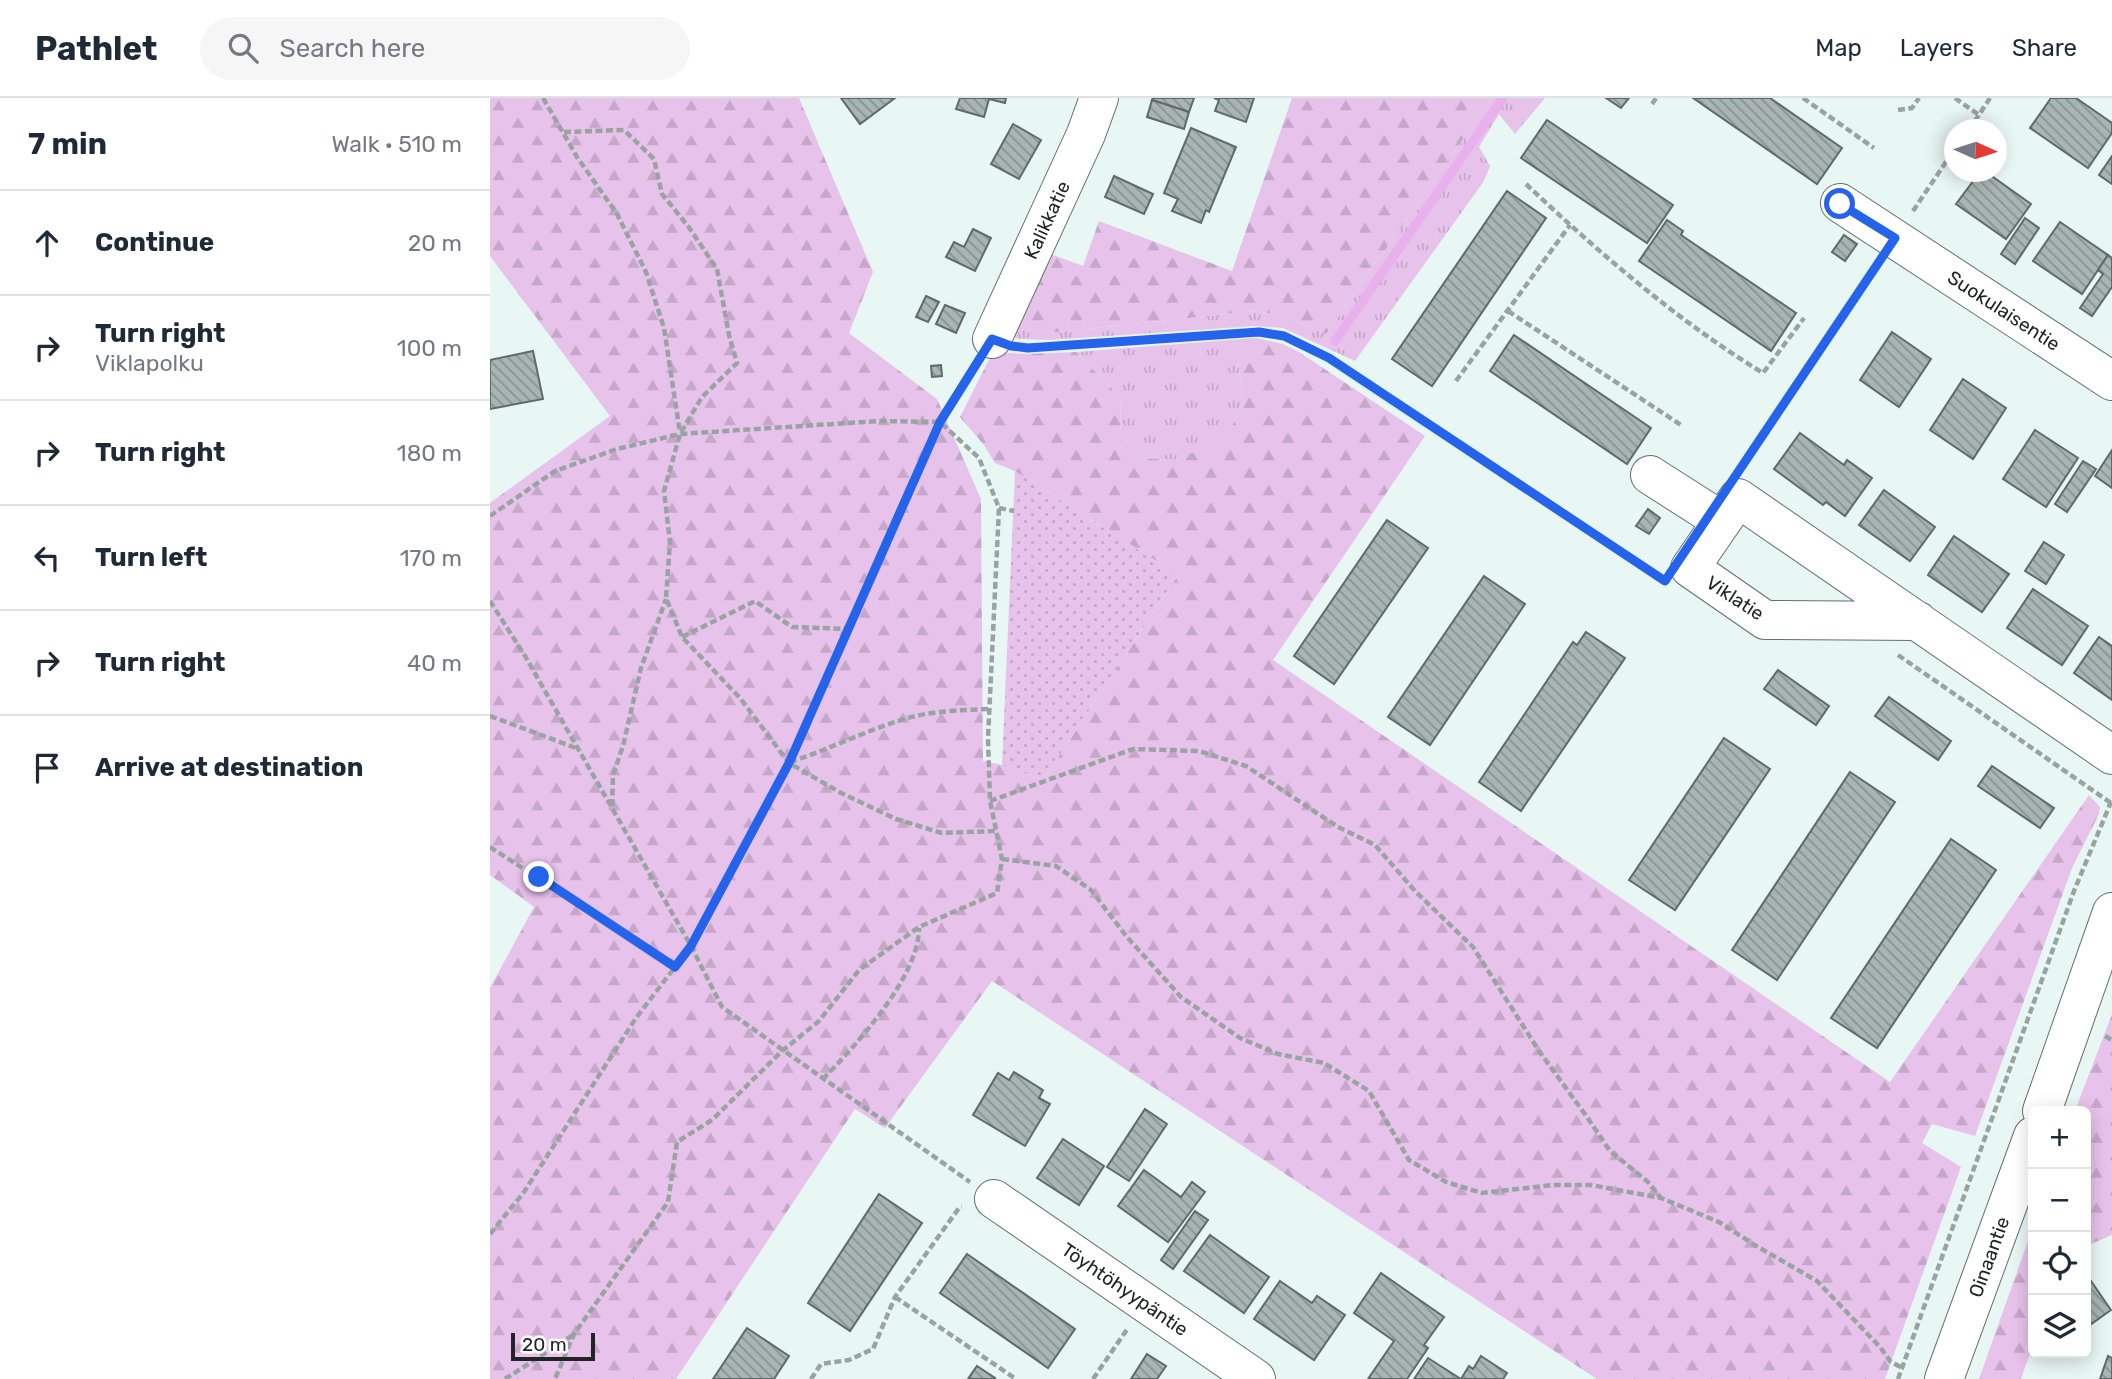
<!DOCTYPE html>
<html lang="en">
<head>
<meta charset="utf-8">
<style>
  :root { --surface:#fff; --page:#f6f6f7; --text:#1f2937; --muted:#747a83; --line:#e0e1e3 }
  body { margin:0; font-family:Rubik,sans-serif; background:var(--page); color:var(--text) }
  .controls { position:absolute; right:21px; bottom:21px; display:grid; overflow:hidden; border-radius:10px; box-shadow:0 4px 18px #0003 }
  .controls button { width:63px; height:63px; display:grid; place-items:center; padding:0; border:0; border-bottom:2px solid var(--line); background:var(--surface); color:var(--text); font:35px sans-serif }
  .compass { position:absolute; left:1454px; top:21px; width:63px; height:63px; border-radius:50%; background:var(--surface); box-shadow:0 4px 18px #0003; rotate:93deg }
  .scale { position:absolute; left:21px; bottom:18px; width:84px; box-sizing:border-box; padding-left:7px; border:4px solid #202524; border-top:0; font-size:19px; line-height:24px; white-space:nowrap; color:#202524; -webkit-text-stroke:5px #fff; paint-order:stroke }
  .stop { position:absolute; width:21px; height:21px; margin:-16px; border:5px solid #2563eb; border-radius:50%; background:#fff }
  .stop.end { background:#2563eb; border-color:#fff; box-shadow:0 2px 7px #0008 }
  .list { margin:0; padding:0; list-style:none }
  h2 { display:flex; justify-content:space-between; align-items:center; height:91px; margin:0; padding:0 28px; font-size:30px }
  h2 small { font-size:23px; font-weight:400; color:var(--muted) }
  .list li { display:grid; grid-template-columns:46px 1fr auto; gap:21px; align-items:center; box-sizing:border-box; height:105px; padding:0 28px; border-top:2px solid var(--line) }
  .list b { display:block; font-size:26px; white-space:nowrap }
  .list p { margin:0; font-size:23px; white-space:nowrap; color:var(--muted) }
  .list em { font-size:23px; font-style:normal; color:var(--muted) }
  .icon { flex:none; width:38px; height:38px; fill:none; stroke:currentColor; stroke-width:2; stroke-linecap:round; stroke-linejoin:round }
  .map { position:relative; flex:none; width:1622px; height:1281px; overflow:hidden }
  header { display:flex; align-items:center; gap:42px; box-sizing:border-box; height:98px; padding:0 35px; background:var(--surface); border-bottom:2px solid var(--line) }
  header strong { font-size:33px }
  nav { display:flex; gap:38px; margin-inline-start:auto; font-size:24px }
  .search { width:490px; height:63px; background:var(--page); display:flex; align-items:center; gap:18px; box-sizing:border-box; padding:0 24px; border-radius:38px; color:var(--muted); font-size:26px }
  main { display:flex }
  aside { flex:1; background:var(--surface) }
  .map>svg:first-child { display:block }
</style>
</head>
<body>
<header>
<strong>Pathlet</strong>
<div class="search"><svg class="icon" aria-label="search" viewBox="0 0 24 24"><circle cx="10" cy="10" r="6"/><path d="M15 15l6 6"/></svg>Search here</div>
<nav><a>Map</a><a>Layers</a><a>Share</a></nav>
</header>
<main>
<aside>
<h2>7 min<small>Walk · 510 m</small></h2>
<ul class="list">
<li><svg class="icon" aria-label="ahead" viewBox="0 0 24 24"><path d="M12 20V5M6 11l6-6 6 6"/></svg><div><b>Continue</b></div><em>20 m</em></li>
<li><svg class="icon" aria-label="right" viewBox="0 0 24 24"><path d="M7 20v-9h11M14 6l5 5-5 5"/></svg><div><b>Turn right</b><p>Viklapolku</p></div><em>100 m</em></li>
<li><svg class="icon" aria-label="right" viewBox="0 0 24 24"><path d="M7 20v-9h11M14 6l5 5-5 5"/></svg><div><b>Turn right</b></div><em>180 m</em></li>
<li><svg class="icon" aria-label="left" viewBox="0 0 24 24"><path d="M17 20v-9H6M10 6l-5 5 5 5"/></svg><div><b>Turn left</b></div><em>170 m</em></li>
<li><svg class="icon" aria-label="right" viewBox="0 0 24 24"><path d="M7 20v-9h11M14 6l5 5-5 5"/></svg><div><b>Turn right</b></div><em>40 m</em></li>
<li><svg class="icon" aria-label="arrive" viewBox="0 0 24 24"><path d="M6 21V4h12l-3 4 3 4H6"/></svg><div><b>Arrive at destination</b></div></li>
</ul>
</aside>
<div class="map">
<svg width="1622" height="1281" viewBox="0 0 1622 1281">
  <defs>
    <pattern id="grass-tufts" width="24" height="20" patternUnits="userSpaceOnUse" patternTransform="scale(1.75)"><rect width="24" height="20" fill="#e7c2ea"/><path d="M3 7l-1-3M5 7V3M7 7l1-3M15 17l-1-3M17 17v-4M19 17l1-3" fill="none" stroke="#c6a7c9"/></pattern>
    <pattern id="forest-firs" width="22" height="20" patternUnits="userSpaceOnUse" patternTransform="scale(1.75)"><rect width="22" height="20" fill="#e7c2ea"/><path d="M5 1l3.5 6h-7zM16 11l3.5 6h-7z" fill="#c6a7c9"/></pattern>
    <pattern id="park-dots" width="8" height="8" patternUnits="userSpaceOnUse" patternTransform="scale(1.75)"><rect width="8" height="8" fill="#e7c2ea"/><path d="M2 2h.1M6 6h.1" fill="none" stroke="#c6a7c9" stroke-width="1.8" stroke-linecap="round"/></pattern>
    <pattern id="building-back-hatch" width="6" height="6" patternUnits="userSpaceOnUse" patternTransform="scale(1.75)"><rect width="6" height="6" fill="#a8b5b3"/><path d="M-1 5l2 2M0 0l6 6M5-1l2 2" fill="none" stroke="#889391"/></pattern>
  </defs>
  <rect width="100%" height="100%" fill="#e8f6f4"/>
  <g fill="url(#grass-tufts)">
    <polygon points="1002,0 1055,0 1025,36 1009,16 989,49 1000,68 994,83 865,263 793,230 765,228 559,242 528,241 519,237 527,231 559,235 763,213 792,217 836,236"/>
    <polygon points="766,240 748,261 753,308 734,342 684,362 650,360 630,335 631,300 586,254"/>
  </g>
  <g fill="url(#forest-firs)">
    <polygon points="0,0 309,0 383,174 359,235 447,301 491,401 493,663 512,667 553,682 688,477 525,373 505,365 494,347 470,319 503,254 536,256 586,254 631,300 630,335 650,360 684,362 734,342 753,308 748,261 766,240 793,246 809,254 935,338 783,562 1400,984 1599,697 1610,709 1609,716 1582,770 1485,1038 1442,1026 1432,1045 1471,1069 1395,1281 1107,1281 502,883 395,1030 365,1011 186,1281 0,1281 0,890 44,809 0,777 0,405 120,318 0,158"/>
    <polygon points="802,0 1002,0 836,236 792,217 763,213 559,235 526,231 555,154 593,168 609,123 742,173"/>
    <polygon points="1622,916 1622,1137 1596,1148 1596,1013 1585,1013"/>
    <polygon points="1543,1129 1543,1247 1531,1281 1489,1281"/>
  </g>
  <polygon fill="url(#park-dots)" points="525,373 688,477 553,682 512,667"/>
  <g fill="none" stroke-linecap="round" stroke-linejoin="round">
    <polyline stroke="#e8b0ed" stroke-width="9" points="845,243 1013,0"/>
  </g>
  <g fill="url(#building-back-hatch)" stroke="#5f6b69" stroke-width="2">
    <polygon points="351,0 405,0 370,26"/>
    <polygon points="470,0 516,0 515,5 499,1 494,19 466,11"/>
    <polygon points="663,0 704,0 699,14 662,2"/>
    <polygon points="724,0 764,0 756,24 725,13 729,2"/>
    <polygon points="1116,0 1139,0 1131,10"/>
    <polygon points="1203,0 1280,0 1352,50 1327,86"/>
    <polygon points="1561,0 1586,0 1622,25 1622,35 1598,70 1540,30"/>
    <polygon points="662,2 699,14 694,31 657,19"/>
    <polygon points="1057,22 1183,107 1157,145 1031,60"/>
    <polygon points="523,26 551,42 529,81 501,66"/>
    <polygon points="701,30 746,49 719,114 716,112 711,125 682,113 688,101 674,95"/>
    <polygon points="1622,58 1622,86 1609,77"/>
    <polygon points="1490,74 1496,74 1541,106 1516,141 1466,106"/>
    <polygon points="624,78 663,96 654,116 615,99"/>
    <polygon points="1017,93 1056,120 942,288 902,261"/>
    <polygon points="1535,120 1549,130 1525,166 1511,156"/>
    <polygon points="1177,122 1193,133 1191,137 1306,215 1281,253 1149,163"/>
    <polygon points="1570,124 1618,157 1592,196 1543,163"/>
    <polygon points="483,131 501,140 485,173 456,159 464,144 474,149"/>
    <polygon points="1354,137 1367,146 1355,163 1342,154"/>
    <polygon points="1618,157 1622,160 1622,189 1602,218 1590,210 1613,176 1608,172"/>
    <polygon points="436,198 449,204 438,224 426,219"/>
    <polygon points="455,207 475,215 466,235 446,226"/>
    <polygon points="1402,234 1441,261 1409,309 1370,282"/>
    <polygon points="1024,237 1161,330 1137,366 1000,273"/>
    <polygon points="43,253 53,301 0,311 0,262"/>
    <polygon points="451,267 452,278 442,279 441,268"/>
    <polygon points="1473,281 1516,310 1483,361 1440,332"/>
    <polygon points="1545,332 1588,360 1556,409 1513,381"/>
    <polygon points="1310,335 1354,367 1357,362 1382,380 1355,418 1336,404 1333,407 1284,371"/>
    <polygon points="1622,352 1622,390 1605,378"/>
    <polygon points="1593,363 1606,371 1577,414 1565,406"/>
    <polygon points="1394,392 1445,429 1420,463 1369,427"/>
    <polygon points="1158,411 1170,420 1159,436 1146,428"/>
    <polygon points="897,422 938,450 844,586 804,558"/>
    <polygon points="1464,438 1519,476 1492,514 1438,477"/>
    <polygon points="1554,444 1574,457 1556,486 1535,473"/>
    <polygon points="994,478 1035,506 940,647 898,619"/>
    <polygon points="1543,491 1598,528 1572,567 1517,530"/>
    <polygon points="1096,534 1135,560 1031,713 989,684 1083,544 1087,547"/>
    <polygon points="1609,539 1622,548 1622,602 1584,575"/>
    <polygon points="1288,572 1339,608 1326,627 1274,591"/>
    <polygon points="1399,599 1461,643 1448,662 1385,618"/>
    <polygon points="1234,640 1280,671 1185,812 1139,782"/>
    <polygon points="1502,668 1564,710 1550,730 1488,688"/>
    <polygon points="1360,674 1405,704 1287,882 1242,852"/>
    <polygon points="1461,741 1506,772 1387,950 1341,920"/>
    <polygon points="524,974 553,992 549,1000 560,1006 535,1048 483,1017 508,975 519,982"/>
    <polygon points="655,1011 677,1026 639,1083 617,1069"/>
    <polygon points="573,1041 614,1068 589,1107 547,1080"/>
    <polygon points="654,1072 691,1099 702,1084 715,1094 678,1144 628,1108"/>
    <polygon points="389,1096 432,1125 360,1233 318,1205"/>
    <polygon points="705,1113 718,1122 683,1171 671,1162"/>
    <polygon points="720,1137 779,1179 754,1215 694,1173"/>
    <polygon points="477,1156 585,1231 558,1270 450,1195"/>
    <polygon points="891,1175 954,1219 934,1247 938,1250 917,1281 878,1281 904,1243 864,1215"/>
    <polygon points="790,1183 822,1205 827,1198 855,1217 824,1262 764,1221"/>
    <polygon points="1601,1183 1621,1212 1597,1229 1596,1187"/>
    <polygon points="257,1230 299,1258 284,1281 223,1281"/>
    <polygon points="657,1256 676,1268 667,1281 641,1281"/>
    <polygon points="991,1258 1017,1275 1013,1281 924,1281 938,1260 971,1281 979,1268 983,1271"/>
    <polygon points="1618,1258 1622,1260 1622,1281 1610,1281"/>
    <polygon points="487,1268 505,1280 504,1281 478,1281"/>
  </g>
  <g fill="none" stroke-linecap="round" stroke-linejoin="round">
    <g stroke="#63706e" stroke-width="40">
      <g id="minor">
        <path id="s1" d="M1350 105 1622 283"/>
        <path id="s2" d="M502 241 596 36 609 0"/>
        <polyline points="1160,377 1232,423"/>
        <polyline points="1428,523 1275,522 1200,470 1248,400 1622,657"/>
        <polyline points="1552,1013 1622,814"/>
        <path id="s3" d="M504 1101 766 1281"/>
        <path id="s4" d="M1454 1281 1543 1038"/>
      </g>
    </g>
    <g stroke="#99a4a2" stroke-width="4.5" stroke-dasharray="7 3.5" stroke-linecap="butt">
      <polyline points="53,0 87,59 127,116 156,174 174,230 190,335"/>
      <polyline points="1313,0 1384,50"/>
      <polyline points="1465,0 1489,17"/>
      <polyline points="1162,6 1166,0"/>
      <polyline points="1408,12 1422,10 1429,0"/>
      <polyline points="1479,32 1500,0"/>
      <polyline points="74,34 134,32 164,61 172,96 198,128 227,171 239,237 247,265 212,299 190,336 174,393 180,444 176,500 192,539 250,600 299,665 351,695 406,721 452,735 506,733"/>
      <path d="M1036 86C1108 154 1189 224 1273 275L1314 220"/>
      <polyline points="1423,113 1464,52"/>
      <polyline points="1018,213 1191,327"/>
      <polyline points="535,250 769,234 795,238 839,260 1168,478"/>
      <polyline points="966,283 1080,127"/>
      <polyline points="1252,369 1387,167"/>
      <polyline points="509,410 524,413"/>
      <polyline points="0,418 65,373 127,351 190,336 389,323 450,324 489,360 509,410 498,640 500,703 512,761 507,795 429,829 369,872 329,923 292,953 222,1022 187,1044 178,1104 84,1236 65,1281"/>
      <polyline points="0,503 35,558 201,848 232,909 480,1084"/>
      <polyline points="192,539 265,503 302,529 358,531"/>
      <polyline points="1408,557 1621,705"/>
      <polyline points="0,618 86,650"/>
      <path d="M300 664C337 652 371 635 408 623 436 613 471 612 500 611"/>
      <polyline points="500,703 643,651 709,653 756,668 848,729 885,747 925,793 983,849 1049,953 1097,1019 1120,1053 1158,1084 1170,1099"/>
      <polyline points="122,708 123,677 133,648 151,570 176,501"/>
      <polyline points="0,749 185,869"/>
      <polyline points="512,761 566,768 601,792 637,839 691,899 750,940 788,956 834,965 879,993 919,1062 956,1084 992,1095 1063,1087 1101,1087 1171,1100 1229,1124 1263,1146 1327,1183 1390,1249 1400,1263 1412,1270"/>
      <polyline points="1615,938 1622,942"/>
      <path d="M333 981C366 947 429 879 429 830"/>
      <polyline points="0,1136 34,1094 146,920 201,848 299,665 450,324 486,267"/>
      <polyline points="405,1199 526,1281"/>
      <polyline points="15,1281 83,1237"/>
      <polyline points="321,1281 331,1266 359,1262 383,1251 405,1199 469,1110 472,1109"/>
      <polyline points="603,1281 638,1230"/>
      <polyline points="1408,1281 1584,793 1621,704"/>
    </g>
    <use href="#minor" stroke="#fff" stroke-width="38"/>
  </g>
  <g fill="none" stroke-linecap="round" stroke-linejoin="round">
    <polyline stroke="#2563eb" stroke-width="9" points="49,779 185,869 201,848 299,665 450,324 502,241 521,248 538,250 769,234 794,238 839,260 1175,483 1405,140 1350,106"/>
  </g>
  <g text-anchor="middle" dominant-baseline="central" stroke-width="5" stroke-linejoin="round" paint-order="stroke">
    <g font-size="19" fill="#202524" stroke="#fff">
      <text stroke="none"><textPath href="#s2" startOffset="131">Kalikkatie</textPath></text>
      <text stroke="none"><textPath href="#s1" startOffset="196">Suokulaisentie</textPath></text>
      <text transform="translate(1245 500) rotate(33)">Viklatie</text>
      <text stroke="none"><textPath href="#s4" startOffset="130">Oinaantie</textPath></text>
      <text stroke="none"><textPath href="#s3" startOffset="159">Töyhtöhyypäntie</textPath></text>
    </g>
  </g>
</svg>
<div class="controls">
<button>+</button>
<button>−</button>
<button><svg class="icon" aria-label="locate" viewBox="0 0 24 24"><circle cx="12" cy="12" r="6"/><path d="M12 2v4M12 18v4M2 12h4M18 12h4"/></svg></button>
<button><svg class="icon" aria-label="layers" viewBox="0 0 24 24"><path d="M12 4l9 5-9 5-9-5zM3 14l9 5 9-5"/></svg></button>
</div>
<svg class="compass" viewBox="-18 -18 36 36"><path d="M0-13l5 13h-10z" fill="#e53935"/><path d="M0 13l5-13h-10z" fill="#747a83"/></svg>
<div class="scale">20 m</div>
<div class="stop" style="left:1350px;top:106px"></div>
<div class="stop end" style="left:49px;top:779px"></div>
</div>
</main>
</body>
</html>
